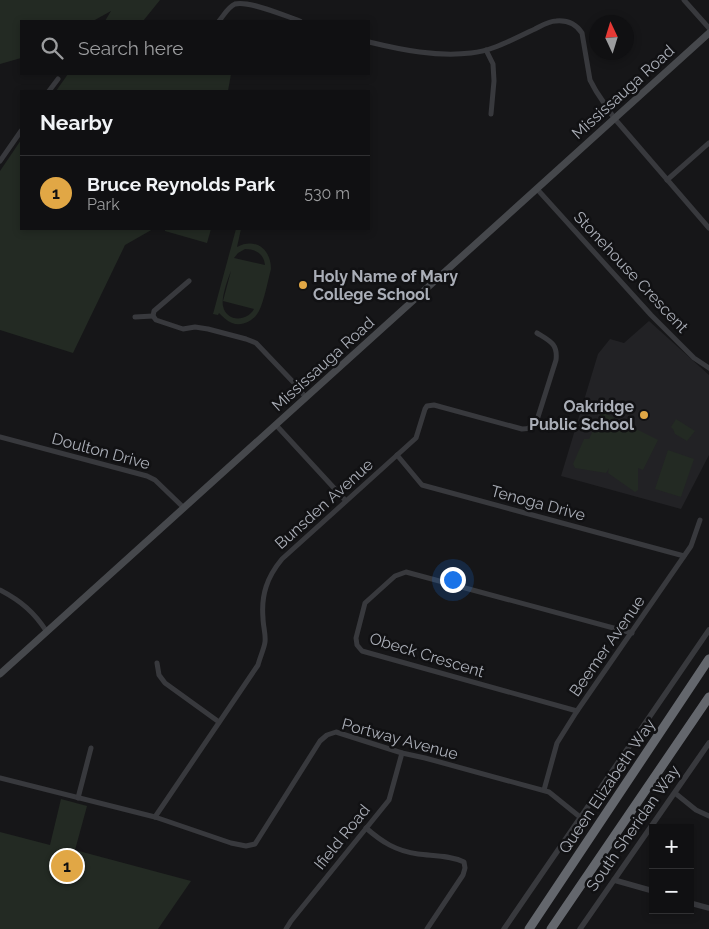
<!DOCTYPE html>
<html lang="en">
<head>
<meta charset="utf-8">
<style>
  :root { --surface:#101012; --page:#1e1e20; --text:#f1f3f6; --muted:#9c9d9f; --line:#303032; --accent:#e1a745 }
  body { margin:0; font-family:Raleway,sans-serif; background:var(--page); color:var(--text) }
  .controls { position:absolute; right:15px; bottom:15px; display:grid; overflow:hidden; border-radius:0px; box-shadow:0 2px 8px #0003 }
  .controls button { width:45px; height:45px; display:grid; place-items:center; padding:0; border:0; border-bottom:1px solid var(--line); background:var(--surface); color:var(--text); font:25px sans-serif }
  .compass { position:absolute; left:589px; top:15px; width:45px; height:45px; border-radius:50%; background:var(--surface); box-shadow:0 2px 8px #0003; rotate:356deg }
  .you { position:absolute; left:452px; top:579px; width:18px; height:18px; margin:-12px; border:4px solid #fff; border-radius:50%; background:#1a73e8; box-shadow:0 0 0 8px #1a73e833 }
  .badge { display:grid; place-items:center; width:32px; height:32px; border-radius:50%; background:var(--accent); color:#111; font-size:16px; font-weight:700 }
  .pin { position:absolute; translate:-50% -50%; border:2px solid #fff; box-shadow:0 1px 5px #0006 }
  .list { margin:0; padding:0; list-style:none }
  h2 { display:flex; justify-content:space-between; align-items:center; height:65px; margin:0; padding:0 20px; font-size:21px }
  h2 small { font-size:16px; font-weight:400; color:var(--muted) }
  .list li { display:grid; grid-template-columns:32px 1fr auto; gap:15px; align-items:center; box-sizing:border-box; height:75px; padding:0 20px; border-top:1px solid var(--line) }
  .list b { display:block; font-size:19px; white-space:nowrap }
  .list p { margin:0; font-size:16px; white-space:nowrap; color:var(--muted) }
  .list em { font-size:16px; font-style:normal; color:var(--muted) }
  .icon { flex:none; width:28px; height:28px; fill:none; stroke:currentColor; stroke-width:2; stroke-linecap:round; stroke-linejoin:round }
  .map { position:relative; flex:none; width:709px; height:929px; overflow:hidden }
  .search { position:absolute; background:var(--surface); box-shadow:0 2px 8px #0003; left:20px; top:20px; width:350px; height:55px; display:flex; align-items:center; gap:12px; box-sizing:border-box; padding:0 18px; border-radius:0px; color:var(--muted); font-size:19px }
  .panel { position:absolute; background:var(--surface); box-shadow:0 2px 8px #0003; left:20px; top:90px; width:350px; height:140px; border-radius:0px }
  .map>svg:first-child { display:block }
</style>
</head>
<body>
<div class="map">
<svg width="709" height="929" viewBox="0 0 709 929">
  <rect width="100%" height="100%" fill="#161618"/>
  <polygon fill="#222225" points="649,321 709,375 709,455 681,509 561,476 598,354 610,339 624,343"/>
  <g fill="#232a23" fill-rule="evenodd">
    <polygon points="0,0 160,0 143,21 105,21 111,11 93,21 21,21 21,58 0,64"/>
    <polygon points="68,74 231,74 228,91 56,91"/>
    <polygon points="21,140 21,229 153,229 125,245 73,353 0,330 0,171"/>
    <polygon points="165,229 211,229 207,243 165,231"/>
    <path d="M236 229H241L237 247C255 237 271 249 271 269 268 280 264 301 259 311 254 321 242 327 232 323 227 321 223 317 219 313L218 315 213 314ZM245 249C256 249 264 254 265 265L234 258 238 253ZM231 271 223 301 254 309C247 322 226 322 223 306 221 298 228 278 231 271Z"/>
    <polygon points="602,412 658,440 643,470 638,468 638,490 635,492 608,473 609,468 606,473 575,468 573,464 584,439 589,439"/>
    <polygon points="676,419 695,431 687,441 675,434 673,429 671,427"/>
    <polygon points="668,450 694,459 681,497 655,489"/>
    <polygon points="61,799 87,806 75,850 191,881 158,929 0,929 0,832 50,845"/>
  </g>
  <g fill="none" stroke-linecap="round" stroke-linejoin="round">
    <g stroke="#38393d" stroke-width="5">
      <polyline points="684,0 709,28"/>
      <path d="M219 21C224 15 228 7 235 4 248 0 286 16 300 21"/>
      <path d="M369 42C402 50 437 57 471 53 493 51 515 38 535 29 541 26 549 21 556 21 567 20 576 24 582 33L590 80 596 91 614 118 709 228"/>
      <polyline points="486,50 493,64 494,81 491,114"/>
      <polyline points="49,91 58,79"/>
      <polyline points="0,161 21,131"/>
      <polyline points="667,180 709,143"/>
      <polyline points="537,189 651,315 694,358 709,368"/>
      <polyline points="189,281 154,311 153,316 156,320 183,329 195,327 208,329 246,339 256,343 295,384 306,398"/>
      <polyline points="135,317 153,316"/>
      <polyline points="276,425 346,501"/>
      <polyline points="0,437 147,476 155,480 184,508"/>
      <polyline points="397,455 422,485 684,556"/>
      <path d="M0 590C21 601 34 612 47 632"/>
      <polyline points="157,663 159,675 165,683 219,722"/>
      <polyline points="577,711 362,651 357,645 356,638 365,603 395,576 406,572 632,633"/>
      <polyline points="0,778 155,817 231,843 246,846 255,844 320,741 327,735 336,732 402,753 425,758 549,792 580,817"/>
      <polyline points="544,790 557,743 577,711 691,546 700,520"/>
      <polyline points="675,793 696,810 709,816"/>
      <polyline points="78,798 91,748"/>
      <path d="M155 817 258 665C260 657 264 649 265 642 266 634 263 626 263 618 261 595 267 577 282 559L416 438 425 409 427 406 434 405 522 429C529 429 533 427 537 420L556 360C558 344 550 341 537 333"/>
      <path d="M366 828C382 842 396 851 418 854 433 856 449 855 464 862L465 868 463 875 427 929"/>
      <polyline points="286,929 291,921 389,800 402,753"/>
    </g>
    <g stroke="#38393d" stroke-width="5.5">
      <polyline points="614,880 653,891"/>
      <polyline points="690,903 709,908"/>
      <polyline points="504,929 709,630"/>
      <polyline points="580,929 709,743"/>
    </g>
    <polyline stroke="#46484c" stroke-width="7" points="0,674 709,33"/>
    <g stroke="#64676d" stroke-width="9">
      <polyline points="529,929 709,659"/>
      <polyline points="551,929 709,697"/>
    </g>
  </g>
  <g fill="#e1a745" stroke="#111113" stroke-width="2">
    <circle cx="303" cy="285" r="5"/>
    <circle cx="644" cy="415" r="5"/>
  </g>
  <g text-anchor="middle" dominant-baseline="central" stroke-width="5" stroke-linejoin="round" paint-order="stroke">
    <g font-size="16" fill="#aaaeb7" stroke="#111113">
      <text transform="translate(623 92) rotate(-42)">Mississauga Road</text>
      <text transform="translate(631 272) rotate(47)">Stonehouse Crescent</text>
      <text transform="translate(323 364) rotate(-42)">Mississauga Road</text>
      <text transform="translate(101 451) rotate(15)">Doulton Drive</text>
      <text transform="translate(538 503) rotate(15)">Tenoga Drive</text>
      <text transform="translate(324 504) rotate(-42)">Bunsden Avenue</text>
      <text transform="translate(607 646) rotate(-55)">Beemer Avenue</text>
      <text transform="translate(427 655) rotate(17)">Obeck Crescent</text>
      <text transform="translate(400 739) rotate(15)">Portway Avenue</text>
      <text transform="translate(607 786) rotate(-56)">Queen Elizabeth Way</text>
      <text transform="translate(633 828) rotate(-55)">South Sheridan Way</text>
      <text transform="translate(342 837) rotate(-51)">Ifield Road</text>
    </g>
    <g font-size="16" font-weight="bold" fill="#aaaeb7" stroke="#111113" text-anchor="start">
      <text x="313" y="276">Holy Name of Mary<tspan x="313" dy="18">College School</tspan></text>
      <text x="634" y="406" text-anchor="end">Oakridge<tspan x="634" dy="18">Public School</tspan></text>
    </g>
  </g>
</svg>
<div class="controls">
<button>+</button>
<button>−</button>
</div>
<svg class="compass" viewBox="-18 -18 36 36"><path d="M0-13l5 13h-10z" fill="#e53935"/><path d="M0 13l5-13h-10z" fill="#9c9d9f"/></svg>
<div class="you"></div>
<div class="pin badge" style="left:67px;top:866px">1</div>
<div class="search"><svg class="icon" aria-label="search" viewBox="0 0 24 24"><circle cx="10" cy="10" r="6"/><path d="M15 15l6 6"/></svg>Search here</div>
<section class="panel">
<h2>Nearby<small></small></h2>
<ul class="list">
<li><span class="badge">1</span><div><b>Bruce Reynolds Park</b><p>Park</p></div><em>530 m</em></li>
</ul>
</section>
</div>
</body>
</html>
